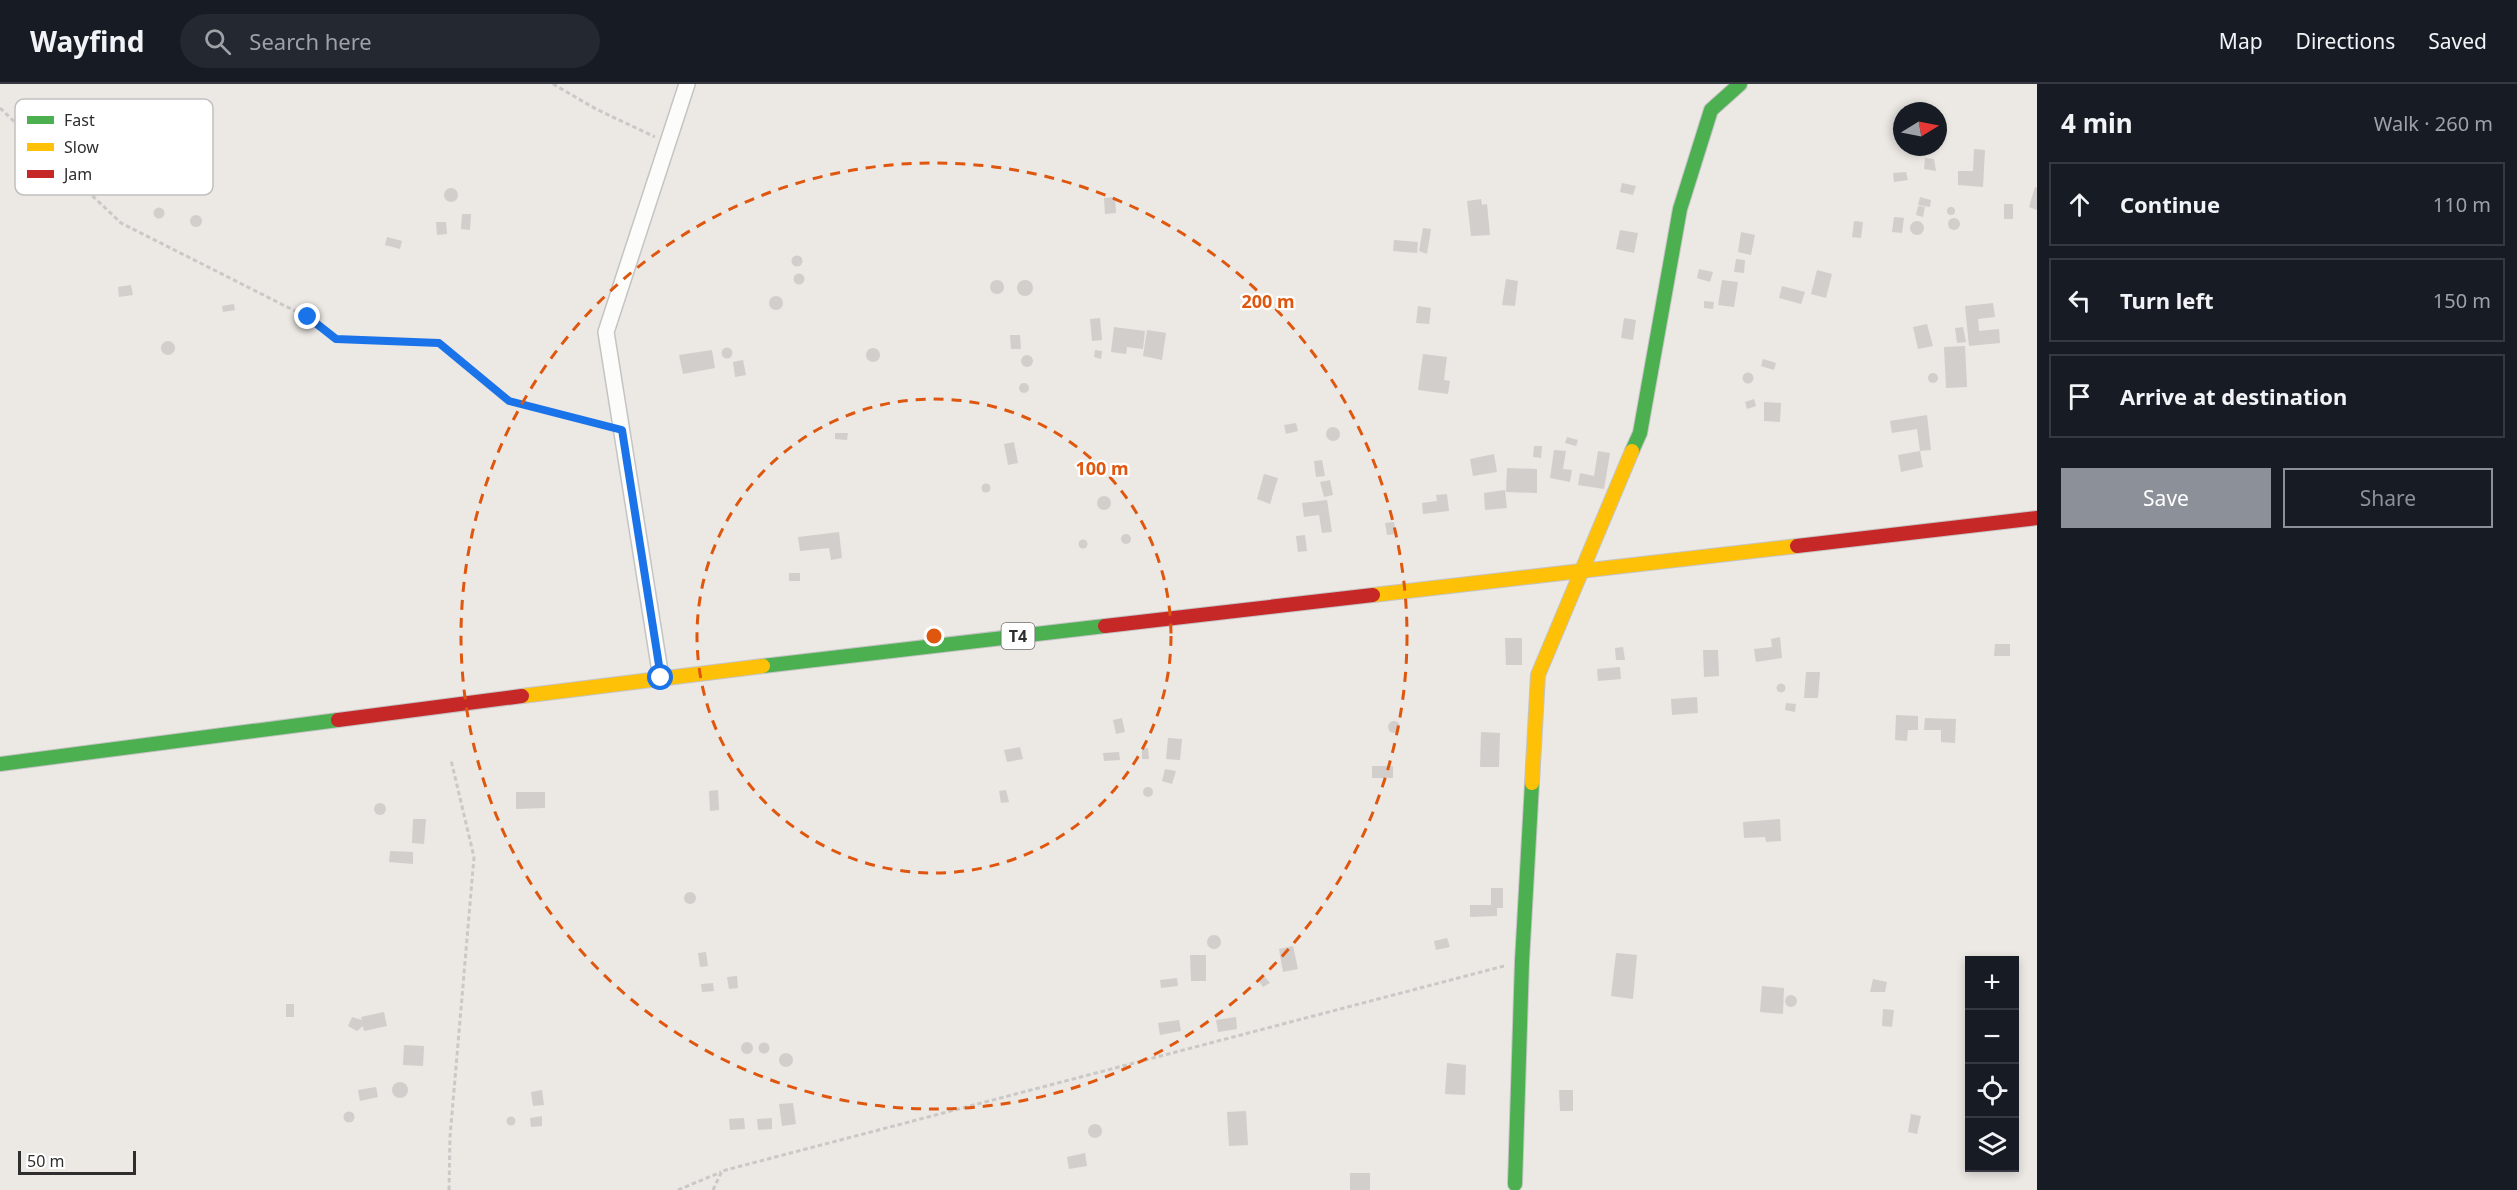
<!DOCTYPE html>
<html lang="en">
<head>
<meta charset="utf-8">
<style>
  :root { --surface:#171b24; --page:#242831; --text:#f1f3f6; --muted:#9ea1a6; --line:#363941; --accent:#8c9099 }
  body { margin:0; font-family:"Noto Sans",sans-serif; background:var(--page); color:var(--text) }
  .controls { position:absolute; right:18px; bottom:18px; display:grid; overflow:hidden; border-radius:0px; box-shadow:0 3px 9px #0003 }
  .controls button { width:54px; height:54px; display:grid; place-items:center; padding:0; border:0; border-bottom:2px solid var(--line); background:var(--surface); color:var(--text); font:30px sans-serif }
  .compass { position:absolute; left:1893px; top:18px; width:54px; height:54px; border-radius:50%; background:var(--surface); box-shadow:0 3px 9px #0003; rotate:80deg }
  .scale { position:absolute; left:18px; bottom:15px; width:118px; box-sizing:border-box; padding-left:6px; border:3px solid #2e2e2e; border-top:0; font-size:16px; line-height:21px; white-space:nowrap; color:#2e2e2e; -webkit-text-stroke:4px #fff; paint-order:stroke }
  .stop { position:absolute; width:18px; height:18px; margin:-14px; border:4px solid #1a73e8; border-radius:50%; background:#fff }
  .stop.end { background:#1a73e8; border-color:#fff; box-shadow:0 2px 6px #0008 }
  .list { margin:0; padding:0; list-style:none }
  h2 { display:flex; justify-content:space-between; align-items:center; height:78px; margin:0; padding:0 24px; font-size:26px }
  h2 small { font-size:20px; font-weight:400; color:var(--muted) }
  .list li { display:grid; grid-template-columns:39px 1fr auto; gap:18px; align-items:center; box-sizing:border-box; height:84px; margin:0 12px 12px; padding:0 12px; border:2px solid var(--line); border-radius:0px }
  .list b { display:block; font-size:22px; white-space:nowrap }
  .list em { font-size:20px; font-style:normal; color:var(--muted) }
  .actions { display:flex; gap:12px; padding:18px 24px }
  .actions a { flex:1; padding:14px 0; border:2px solid var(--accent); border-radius:0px; text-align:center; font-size:21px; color:var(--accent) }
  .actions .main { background:var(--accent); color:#fff }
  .icon { flex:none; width:33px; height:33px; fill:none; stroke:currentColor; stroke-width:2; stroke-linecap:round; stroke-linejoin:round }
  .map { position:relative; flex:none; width:2037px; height:1106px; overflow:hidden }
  header { display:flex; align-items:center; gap:36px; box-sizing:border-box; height:84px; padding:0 30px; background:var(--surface); border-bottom:2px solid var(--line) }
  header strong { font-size:28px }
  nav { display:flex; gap:33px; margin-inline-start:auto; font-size:21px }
  .search { width:420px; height:54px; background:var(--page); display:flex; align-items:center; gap:15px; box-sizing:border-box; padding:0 21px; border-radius:33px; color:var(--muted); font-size:22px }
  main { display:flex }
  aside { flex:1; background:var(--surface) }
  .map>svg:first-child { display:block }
</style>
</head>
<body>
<header>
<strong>Wayfind</strong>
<div class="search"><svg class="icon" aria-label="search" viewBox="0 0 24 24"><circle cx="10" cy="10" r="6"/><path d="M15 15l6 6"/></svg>Search here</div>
<nav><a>Map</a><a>Directions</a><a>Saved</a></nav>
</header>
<main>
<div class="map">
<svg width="2037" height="1106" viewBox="0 0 2037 1106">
  <rect width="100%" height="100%" fill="#ece8e4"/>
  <g fill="#d1cecb">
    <polygon points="1974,65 1985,66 1983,103 1958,101 1958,87 1973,87"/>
    <polygon points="1925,74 1934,75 1936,87 1924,85"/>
    <polygon points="1906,88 1908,96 1894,98 1893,89"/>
    <polygon points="1622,99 1636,102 1633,111 1620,108"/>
    <polygon points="2035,103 2037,104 2037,126 2029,123"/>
    <circle cx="451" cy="111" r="7"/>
    <polygon points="1115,113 1116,129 1105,130 1104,114"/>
    <polygon points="1920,113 1931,116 1930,123 1918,121"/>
    <polygon points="1481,115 1482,121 1487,120 1490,151 1471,152 1467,117"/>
    <rect x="2004" y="120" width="9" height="15"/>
    <polygon points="1918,122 1925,123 1923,133 1916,131"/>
    <circle cx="1951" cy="127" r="4"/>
    <circle cx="159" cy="129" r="5.5"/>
    <polygon points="462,130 471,130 470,146 461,145"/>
    <circle cx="196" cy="137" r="6"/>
    <polygon points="1894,133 1904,134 1902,149 1892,148"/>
    <circle cx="1954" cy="140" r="6"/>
    <polygon points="1854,137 1863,138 1861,154 1852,153"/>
    <circle cx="1917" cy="144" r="7"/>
    <polygon points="436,138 446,138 447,150 437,151"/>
    <polygon points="1423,144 1431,145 1427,170 1419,167"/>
    <polygon points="1620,146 1638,149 1634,169 1616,165"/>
    <polygon points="1741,148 1755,151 1751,171 1738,168"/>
    <polygon points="387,153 402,157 400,165 385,161"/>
    <polygon points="1394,156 1418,158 1417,169 1393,167"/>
    <circle cx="797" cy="177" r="5.5"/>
    <polygon points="1736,175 1745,176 1744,189 1734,188"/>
    <polygon points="1699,185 1713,188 1710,198 1697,194"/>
    <polygon points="1817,186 1832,190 1826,214 1811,210"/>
    <circle cx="799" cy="195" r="5.5"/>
    <polygon points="1506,195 1518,197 1515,222 1502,221"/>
    <polygon points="1722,196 1738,198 1734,223 1718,221"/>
    <circle cx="1025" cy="204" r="8"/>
    <circle cx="997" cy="203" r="7"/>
    <polygon points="131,201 133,211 119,213 118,203"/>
    <polygon points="1782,202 1805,208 1801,220 1779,214"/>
    <circle cx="776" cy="219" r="7"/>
    <polygon points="1704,217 1714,218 1713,225 1704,224"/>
    <polygon points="1993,219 1995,233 1978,235 1979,247 1999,245 2000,259 1969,262 1965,222"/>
    <polygon points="234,220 235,226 223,228 222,222"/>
    <polygon points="1418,222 1431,224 1429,240 1416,239"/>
    <polygon points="1100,234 1102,256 1092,257 1090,235"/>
    <polygon points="1624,234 1636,236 1633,256 1621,254"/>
    <polygon points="1927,240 1933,262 1918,265 1913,243"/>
    <polygon points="1114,243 1145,247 1143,265 1127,263 1126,270 1111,268"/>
    <polygon points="1963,243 1966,258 1957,259 1955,244"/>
    <polygon points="1147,246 1166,249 1162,276 1143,272"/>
    <polygon points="1010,251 1020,251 1021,265 1011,265"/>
    <circle cx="168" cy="264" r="7"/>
    <polygon points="1965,262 1967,303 1946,304 1944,263"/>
    <circle cx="727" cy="269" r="5.5"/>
    <circle cx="873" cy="271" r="7"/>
    <polygon points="712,266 715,284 683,290 679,271"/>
    <polygon points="1095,266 1102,267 1101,275 1094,273"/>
    <polygon points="1423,270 1447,273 1444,296 1450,297 1448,310 1418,306"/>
    <circle cx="1027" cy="277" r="6"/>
    <polygon points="1763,275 1776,279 1774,286 1761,282"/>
    <polygon points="743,276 746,291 735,293 733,278"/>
    <circle cx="1748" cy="294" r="5.5"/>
    <circle cx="1933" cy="294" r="5"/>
    <circle cx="1024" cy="304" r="5"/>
    <polygon points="1754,315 1756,322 1747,325 1745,318"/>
    <polygon points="1764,318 1781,319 1780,338 1764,337"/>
    <polygon points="1927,331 1931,366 1920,367 1917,345 1892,349 1890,337"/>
    <polygon points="1296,339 1298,347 1286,350 1284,341"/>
    <circle cx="1333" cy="350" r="7"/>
    <polygon points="835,349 848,349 847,356 835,355"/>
    <polygon points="1567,353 1578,356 1576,362 1565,359"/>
    <polygon points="1014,358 1018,379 1008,381 1004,360"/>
    <polygon points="1534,362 1542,362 1541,374 1533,373"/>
    <polygon points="1554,366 1566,367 1563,385 1572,386 1570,398 1550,394"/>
    <polygon points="1598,367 1610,369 1604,405 1578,401 1580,389 1594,392"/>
    <polygon points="1920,367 1923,383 1901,388 1898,371"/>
    <polygon points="1494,370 1497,388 1473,392 1470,375"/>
    <polygon points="1322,376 1325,392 1316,393 1314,377"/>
    <polygon points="1507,384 1537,385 1537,409 1506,408"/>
    <polygon points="1264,390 1278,394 1270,420 1257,415"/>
    <polygon points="1330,396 1333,411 1324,413 1320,398"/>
    <circle cx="986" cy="404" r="4.5"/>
    <polygon points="1505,406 1507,424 1485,426 1484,409"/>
    <polygon points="1447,410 1449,427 1423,430 1422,419 1437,417 1436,411"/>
    <circle cx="1104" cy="419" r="7"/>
    <polygon points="1327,416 1332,448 1322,449 1319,431 1304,433 1302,419"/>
    <polygon points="1394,438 1396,450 1387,451 1385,439"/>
    <polygon points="839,448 842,474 831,476 829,464 800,467 798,453"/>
    <circle cx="1126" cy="455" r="5"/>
    <polygon points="1305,451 1307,467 1298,468 1296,452"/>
    <circle cx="1083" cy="460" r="4.5"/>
    <rect x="789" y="489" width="11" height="8"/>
    <polygon points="1780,553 1782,574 1756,578 1754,565 1772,563 1771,555"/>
    <polygon points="1505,554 1522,554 1522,581 1506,581"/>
    <polygon points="1995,560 2010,560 2010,572 1994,572"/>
    <polygon points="1623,563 1625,576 1616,576 1615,564"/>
    <polygon points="1703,566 1718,566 1719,592 1704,593"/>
    <polygon points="1620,583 1621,595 1598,597 1597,585"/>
    <polygon points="1806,588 1820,588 1818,614 1804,614"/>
    <circle cx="1781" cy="604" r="4.5"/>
    <polygon points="1697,613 1698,629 1672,631 1671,615"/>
    <polygon points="1786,619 1796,620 1795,628 1785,626"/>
    <polygon points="1896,631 1918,632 1918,646 1908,646 1907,657 1895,656"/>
    <polygon points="1122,634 1125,648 1116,650 1113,636"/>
    <polygon points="1925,634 1956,635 1955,659 1941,658 1941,646 1924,646"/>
    <circle cx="1394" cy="643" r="6"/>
    <polygon points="1481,648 1500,649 1499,683 1480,683"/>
    <polygon points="1168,654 1182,655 1180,676 1166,675"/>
    <polygon points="1020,663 1023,675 1007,678 1004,666"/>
    <polygon points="1142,664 1148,664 1149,675 1142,675"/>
    <polygon points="1119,668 1120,676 1104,677 1103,669"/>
    <rect x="1372" y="682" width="21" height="12"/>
    <polygon points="1165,685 1176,687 1172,700 1162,697"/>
    <circle cx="1148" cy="708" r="5"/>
    <polygon points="718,706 719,726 710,727 709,707"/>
    <polygon points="1006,706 1009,718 1001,719 999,707"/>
    <polygon points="516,708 545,708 545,724 516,725"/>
    <circle cx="380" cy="725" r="6"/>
    <polygon points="413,735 426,735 424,760 412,759"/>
    <polygon points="1780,735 1781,757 1766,758 1765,753 1744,754 1743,738"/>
    <polygon points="390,767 413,768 413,780 389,778"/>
    <polygon points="1491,804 1503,804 1503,824 1497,824 1497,832 1470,833 1470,821 1491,821"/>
    <circle cx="690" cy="814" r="6"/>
    <circle cx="1214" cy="858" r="7"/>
    <polygon points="1447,854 1450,863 1436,866 1434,857"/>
    <polygon points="1293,862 1298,885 1283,888 1279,865"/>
    <polygon points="706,868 708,882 700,883 698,869"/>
    <polygon points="1616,869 1637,871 1633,915 1611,912"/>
    <polygon points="1190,871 1206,871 1206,897 1191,897"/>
    <polygon points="737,892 738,904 729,905 727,893"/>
    <polygon points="1265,893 1270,899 1263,903 1259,897"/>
    <polygon points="1177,894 1178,902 1161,904 1160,896"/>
    <polygon points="1873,895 1887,898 1885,908 1870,908"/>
    <polygon points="713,899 714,907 702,908 701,900"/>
    <polygon points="1762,902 1784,904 1783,930 1760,928"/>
    <circle cx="1791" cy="917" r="6"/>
    <rect x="286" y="920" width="8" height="13"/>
    <polygon points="1883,925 1894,926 1892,943 1882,942"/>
    <polygon points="384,928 387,942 364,947 363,942 357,947 348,942 352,933 362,936 361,933"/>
    <polygon points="1236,933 1237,945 1218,948 1216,936"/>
    <polygon points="1179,936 1181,947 1160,951 1158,939"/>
    <circle cx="747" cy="964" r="6"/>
    <circle cx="764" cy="964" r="5.5"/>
    <polygon points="404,961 424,962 423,982 403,981"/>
    <circle cx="786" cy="976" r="7"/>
    <polygon points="1447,979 1466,981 1465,1011 1445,1010"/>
    <circle cx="400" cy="1006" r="8"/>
    <polygon points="376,1003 378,1013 360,1017 358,1006"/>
    <polygon points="542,1006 544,1021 533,1022 531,1008"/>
    <polygon points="1559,1006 1573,1006 1573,1027 1560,1027"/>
    <polygon points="793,1019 796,1040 782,1042 779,1020"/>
    <polygon points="1246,1027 1248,1061 1229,1062 1227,1028"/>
    <circle cx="349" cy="1033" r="5.5"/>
    <polygon points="1911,1030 1921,1032 1917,1050 1908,1048"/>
    <polygon points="542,1032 542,1042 531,1043 530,1034"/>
    <circle cx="511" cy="1037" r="4.5"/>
    <polygon points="744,1034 745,1045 730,1046 729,1035"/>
    <polygon points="772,1034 772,1045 758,1046 757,1035"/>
    <circle cx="1095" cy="1047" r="7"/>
    <polygon points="1085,1069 1087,1082 1069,1085 1067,1073"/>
    <rect x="1350" y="1089" width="20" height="17"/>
  </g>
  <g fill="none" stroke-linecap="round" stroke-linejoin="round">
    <g stroke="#c5c4c5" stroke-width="18">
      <polyline id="street" points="661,594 606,248 687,0"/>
    </g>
    <g stroke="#c5c4c5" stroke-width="16">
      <g id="fast">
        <polyline points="1632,367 1640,349 1680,125 1711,26 1740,0"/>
        <polyline points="763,582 1105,542"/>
        <polyline points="0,680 338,636"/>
        <polyline points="1515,1100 1522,877 1532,699"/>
      </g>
    </g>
    <g stroke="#c5c4c5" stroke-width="16">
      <g id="slow">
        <polyline points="1373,511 1797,462"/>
        <polyline points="522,612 763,582"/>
        <polyline points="1532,699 1538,591 1632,367"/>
      </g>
    </g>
    <g stroke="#c5c4c5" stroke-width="16">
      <g id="jam">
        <polyline points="1797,462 2037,434"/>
        <polyline points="1105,542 1373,511"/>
        <polyline points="338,636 522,612"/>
      </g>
    </g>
    <g stroke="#c9c9c8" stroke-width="3" stroke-dasharray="4.5 3" stroke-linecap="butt">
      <polyline points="553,0 596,25 655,53"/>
      <polyline points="0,24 121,139 307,233 336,255 439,259 509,317 607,342"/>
      <polyline points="449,1106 450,1053 474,773 451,676"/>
      <polyline points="678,1106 721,1088"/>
      <polyline points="713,1106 722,1087 1504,882"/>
    </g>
    <use href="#street" stroke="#fcfcfb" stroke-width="15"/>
    <use href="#fast" stroke="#4caf50" stroke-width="14"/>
    <use href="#slow" stroke="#ffc107" stroke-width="14"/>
    <use href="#jam" stroke="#c62828" stroke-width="14"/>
  </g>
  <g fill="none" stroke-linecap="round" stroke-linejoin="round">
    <polyline stroke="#1a73e8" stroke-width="8" points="308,233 336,255 439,259 509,317 622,346 661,594"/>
  </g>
  <g fill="none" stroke="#df570e" stroke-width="3" stroke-dasharray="10 8">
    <circle cx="934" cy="552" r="237"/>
    <circle cx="934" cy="552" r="473"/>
  </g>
  <g text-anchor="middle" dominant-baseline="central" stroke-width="4.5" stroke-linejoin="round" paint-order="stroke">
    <rect fill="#fff" stroke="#6d6d6d" stroke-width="1.5" x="1001.5" y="539" width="33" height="26" rx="4.5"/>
    <g font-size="16" font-weight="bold" fill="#2e2e2e">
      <text x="1018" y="552">T4</text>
    </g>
  </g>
  <rect x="15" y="15" width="198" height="96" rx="9" fill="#fff" stroke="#c0c0c0" stroke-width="1.5"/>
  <rect x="27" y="32" width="27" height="8" fill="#4caf50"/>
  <rect x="27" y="59" width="27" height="8" fill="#ffc107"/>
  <rect x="27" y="86" width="27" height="8" fill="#c62828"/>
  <g font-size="16" fill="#2e2e2e">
    <text x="64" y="42">Fast</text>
    <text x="64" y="69">Slow</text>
    <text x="64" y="96">Jam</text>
  </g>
  <circle cx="934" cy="552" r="9" fill="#df570e" stroke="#fff" stroke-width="3"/>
  <g font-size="18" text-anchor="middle" font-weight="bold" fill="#df570e" stroke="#fff" stroke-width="4.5" stroke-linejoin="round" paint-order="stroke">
    <text x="1268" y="224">200 m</text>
    <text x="1102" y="391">100 m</text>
  </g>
</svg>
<div class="controls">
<button>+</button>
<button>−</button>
<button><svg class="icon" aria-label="locate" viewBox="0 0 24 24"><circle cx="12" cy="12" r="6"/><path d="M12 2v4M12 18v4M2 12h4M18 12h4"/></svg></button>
<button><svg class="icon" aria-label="layers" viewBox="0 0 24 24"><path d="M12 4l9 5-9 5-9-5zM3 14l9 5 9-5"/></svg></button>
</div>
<svg class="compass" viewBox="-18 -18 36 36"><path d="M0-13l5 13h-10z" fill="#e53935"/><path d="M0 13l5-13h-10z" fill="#9ea1a6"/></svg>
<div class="scale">50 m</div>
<div class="stop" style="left:661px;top:594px"></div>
<div class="stop end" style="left:308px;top:233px"></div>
</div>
<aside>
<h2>4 min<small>Walk · 260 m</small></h2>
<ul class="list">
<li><svg class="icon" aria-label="ahead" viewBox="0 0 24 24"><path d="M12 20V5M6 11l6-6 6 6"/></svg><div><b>Continue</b></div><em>110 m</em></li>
<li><svg class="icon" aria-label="left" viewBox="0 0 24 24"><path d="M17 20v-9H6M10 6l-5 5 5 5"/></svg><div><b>Turn left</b></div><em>150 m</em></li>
<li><svg class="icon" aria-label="arrive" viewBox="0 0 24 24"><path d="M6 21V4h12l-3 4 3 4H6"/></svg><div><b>Arrive at destination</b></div></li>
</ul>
<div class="actions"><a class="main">Save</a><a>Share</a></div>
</aside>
</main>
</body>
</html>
